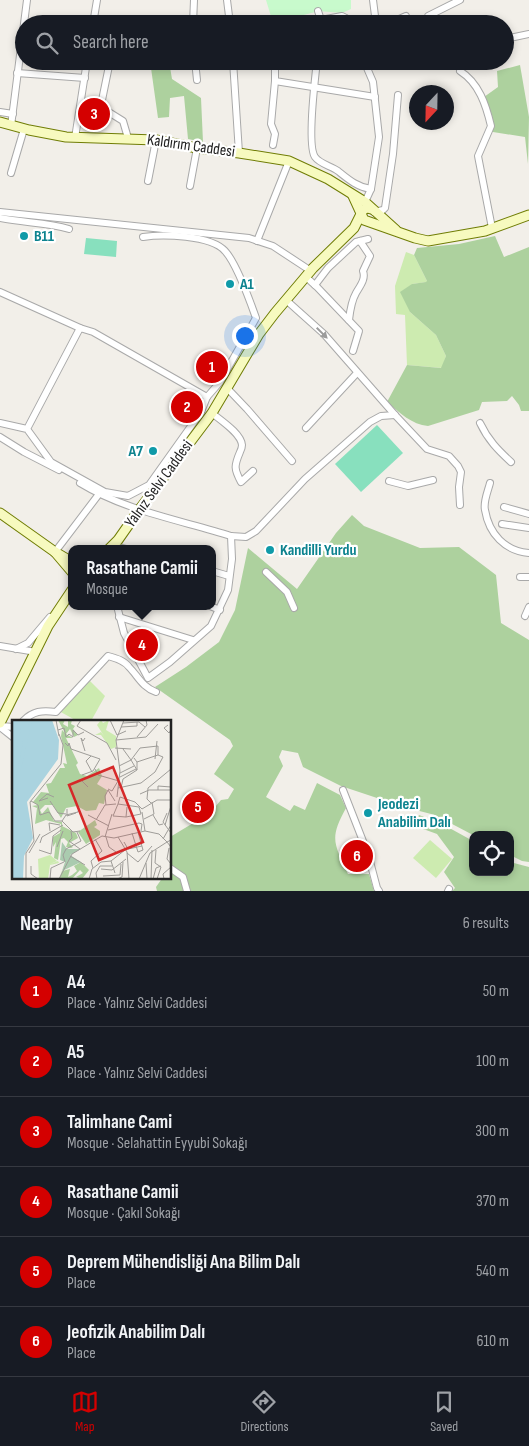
<!DOCTYPE html>
<html lang="en">
<head>
<meta charset="utf-8">
<style>
  :root { --surface:#171b24; --page:#242831; --text:#f1f3f6; --muted:#9ea1a6; --line:#363941; --accent:#d40000 }
  body { margin:0; font-family:"Sofia Sans Condensed",sans-serif; background:var(--page); color:var(--text) }
  .controls { position:absolute; right:15px; bottom:15px; display:grid; overflow:hidden; border-radius:10px; box-shadow:0 2px 8px #0003 }
  .controls button { width:45px; height:45px; display:grid; place-items:center; padding:0; border:0; border-bottom:1px solid var(--line); background:var(--surface); color:var(--text); font:25px sans-serif }
  .compass { position:absolute; left:409px; top:85px; width:45px; height:45px; border-radius:50%; background:var(--surface); box-shadow:0 2px 8px #0003; rotate:202deg }
  .you { position:absolute; left:244px; top:335px; width:18px; height:18px; margin:-12px; border:4px solid #fff; border-radius:50%; background:#1a73e8; box-shadow:0 0 0 8px #1a73e833 }
  .badge { display:grid; place-items:center; width:32px; height:32px; border-radius:50%; background:var(--accent); color:#fff; font-size:16px; font-weight:700 }
  .pin { position:absolute; translate:-50% -50%; border:2px solid #fff; box-shadow:0 1px 5px #0006 }
  .popup { position:absolute; left:68px; top:545px; width:148px; height:65px; box-sizing:border-box; display:grid; place-content:center; border-radius:10px; background:var(--surface); filter:drop-shadow(0 1px 4px #0005); font-size:16px; white-space:nowrap; color:var(--muted) }
  .popup b { font-size:19px; color:var(--text) }
  .popup::after { content:''; position:absolute; left:50%; top:100%; margin-left:-10px; border:10px solid transparent; border-top-color:var(--surface) }
  .list { margin:0; padding:0; list-style:none }
  h2 { display:flex; justify-content:space-between; align-items:center; height:65px; margin:0; padding:0 20px; font-size:21px }
  h2 small { font-size:16px; font-weight:400; color:var(--muted) }
  .list li { display:grid; grid-template-columns:32px 1fr auto; gap:15px; align-items:center; box-sizing:border-box; height:70px; padding:0 20px; border-top:1px solid var(--line) }
  .list b { display:block; font-size:19px; white-space:nowrap }
  .list p { margin:0; font-size:16px; white-space:nowrap; color:var(--muted) }
  .list em { font-size:16px; font-style:normal; color:var(--muted) }
  .icon { flex:none; width:28px; height:28px; fill:none; stroke:currentColor; stroke-width:2; stroke-linecap:round; stroke-linejoin:round }
  .map { position:relative; flex:none; width:529px; height:891px; overflow:hidden }
  .search { position:absolute; background:var(--surface); box-shadow:0 2px 8px #0003; left:15px; right:15px; top:15px; height:55px; display:flex; align-items:center; gap:12px; box-sizing:border-box; padding:0 18px; border-radius:28px; color:var(--muted); font-size:19px }
  .sheet { height:485px; background:var(--surface) }
  nav { display:flex; justify-content:space-around; align-items:center; box-sizing:border-box; height:70px; border-top:1px solid var(--line); background:var(--surface); font-size:14px; color:var(--muted) }
  nav a { display:grid; justify-items:center; gap:2px }
  nav .on { color:var(--accent) }
  .map>svg:first-child { display:block }
</style>
</head>
<body>
<div class="map">
<svg width="529" height="891" viewBox="0 0 529 891">
  <rect width="100%" height="100%" fill="#f2efe9"/>
  <g fill="#cdebb0">
    <polygon points="406,252 414,255 427,281 427,282 412,284 410,312 436,335 446,356 442,368 407,365 405,315 396,314 395,286"/>
    <polygon points="90,681 105,696 91,721 77,721 59,711"/>
    <polygon points="430,840 452,859 436,878 413,858"/>
  </g>
  <g fill="#add19e">
    <polygon points="150,61 169,61 172,79 201,98 203,142 188,139 184,96 170,98 169,117 158,118"/>
    <polygon points="520,65 529,117 528,164 525,137 493,132 484,97 498,87 497,71"/>
    <path d="M495 236 504 257 529 247V411H521L519 405 512 396 507 401 482 402 479 410 428 426C412 425 399 412 387 402L407 365 441 368 446 356 436 335 410 312 400 292 412 284 426 282 427 281 414 255 417 248 459 244Z"/>
    <path d="M352 515 364 526 420 548 459 547 496 575 501 623 529 640V862L522 861 510 855V835H473L435 815 404 807 341 786 303 767 298 753 282 750 279 757 283 766 266 797 290 811 294 805 305 810 317 783 340 795 346 808C329 839 334 843 348 874H369L374 891H157L156 887 163 877H170V837L210 813 221 800 228 799 234 789 214 774 233 746 230 740 155 687 186 667 219 642 235 610 248 548 297 589 336 533Z"/>
    <polygon points="419,815 444,825 473,841 473,872 510,872 510,862 529,867 529,891 452,891 455,888 444,872 454,857 437,834 415,826"/>
  </g>
  <polygon fill="#c8facc" points="266,0 351,0 351,9 342,13 319,11 273,23"/>
  <g fill="#88e0be">
    <polygon points="86,238 117,241 116,257 84,254"/>
    <polygon points="377,425 403,453 361,492 335,464"/>
  </g>
  <g fill="none" stroke-linecap="round" stroke-linejoin="round">
    <g stroke="#a9a9a9" stroke-width="8">
      <g id="street">
        <polyline points="227,0 230,24"/>
        <polyline points="373,0 376,24"/>
        <polyline points="318,11 321,20 342,16 346,18 349,24"/>
        <polyline points="93,24 97,0"/>
        <polyline points="193,24 194,0"/>
        <polyline points="388,24 406,16"/>
        <polyline points="427,24 428,16 460,0"/>
        <polyline points="505,39 529,34"/>
        <polyline points="110,61 101,105 107,111 123,121 128,138"/>
        <polyline points="195,61 197,80"/>
        <polyline points="233,61 239,153"/>
        <polyline points="275,61 275,81 375,97"/>
        <path d="M317 61C315 78 307 146 315 157 320 164 331 166 338 171 348 179 357 187 371 189"/>
        <polyline points="364,61 373,82 379,137 371,189 365,202"/>
        <path d="M465 61 460 71C479 83 486 105 491 126L478 156 492 228"/>
        <polyline points="17,73 85,78"/>
        <polyline points="0,112 13,114"/>
        <polyline points="11,126 27,0"/>
        <polyline points="75,138 87,61"/>
        <polyline points="273,145 275,134 271,124 275,81"/>
        <polyline points="11,173 24,129"/>
        <polyline points="148,181 156,140"/>
        <polyline points="190,186 197,148"/>
        <polyline points="0,212 249,238 273,246 311,271"/>
        <polyline points="374,212 383,210 385,208 393,154 398,95"/>
        <path d="M0 218C23 223 47 222 69 229"/>
        <path d="M143 237C162 234 211 235 225 251 237 264 250 301 256 318L220 382 207 397"/>
        <polyline points="257,241 289,161"/>
        <polyline points="306,277 317,287 359,331 353,351"/>
        <polyline points="315,285 328,268 356,242 368,239"/>
        <polyline points="0,292 80,328"/>
        <polyline points="286,300 324,334 395,415 427,449 449,456 458,466 461,472 459,487 460,505"/>
        <path d="M349 320C350 311 352 300 356 293 360 286 366 279 363 271L370 256 360 241"/>
        <polyline points="227,388 247,409 292,461"/>
        <path d="M212 413C220 420 241 433 242 445 242 448 241 450 240 452 234 466 234 469 241 482L253 471"/>
        <polyline points="0,423 27,429 51,462 105,492 128,496 149,485 201,412 207,397 93,332 80,328 27,429"/>
        <path d="M480 423C488 440 498 450 511 462"/>
        <polyline points="306,428 357,373"/>
        <polyline points="0,437 24,452 59,470"/>
        <polyline points="389,481 408,486 433,480"/>
        <path d="M80 483C126 511 180 520 231 536L246 537 256 531 305 479 370 422 381 416 395 415"/>
        <path d="M490 483C488 491 483 502 485 510 489 534 505 551 529 553"/>
        <polyline points="504,507 529,514"/>
        <polyline points="502,524 529,528"/>
        <polyline points="117,547 126,549"/>
        <polyline points="55,552 99,494"/>
        <polyline points="212,571 229,576"/>
        <polyline points="266,572 287,592 294,608"/>
        <polyline points="520,577 529,577"/>
        <polyline points="117,606 124,633 148,678 170,662 211,626 228,590 232,559 231,536"/>
        <polyline points="210,606 220,610"/>
        <polyline points="525,616 529,607"/>
        <polyline points="119,617 193,640"/>
        <polyline points="0,646 36,652"/>
        <polyline points="16,649 28,643 50,617"/>
        <path d="M23 721C33 711 42 710 56 712L108 656C115 658 124 660 129 667 138 676 142 687 156 692"/>
        <polyline points="0,726 14,727"/>
        <polyline points="0,727 14,738"/>
        <polyline points="343,790 368,854 377,888 379,891"/>
        <polyline points="170,868 183,877 187,891"/>
        <polyline points="448,891 449,889"/>
      </g>
    </g>
    <g stroke="#707d05" stroke-width="11">
      <g id="secondary">
        <polyline points="0,122 29,130 66,137 156,140 197,148 239,153 289,161 328,179 365,202 396,230"/>
        <polyline points="353,196 364,220 415,238 428,241 485,231 529,215"/>
        <polyline points="0,513 55,552"/>
        <polyline points="109,549 118,540 139,510 212,413 259,334 275,313 313,268 354,228 363,210 367,208 371,209"/>
        <polyline points="72,562 55,552 72,572"/>
        <polyline points="0,723 48,626 72,590"/>
      </g>
    </g>
    <use href="#street" stroke="#fff" stroke-width="6"/>
    <use href="#secondary" stroke="#f7fabf" stroke-width="9"/>
  </g>
  <defs><path id="oneway-solid" d="M-6-.8H1V-3.2L6.5 0L1 3.2V.8H-6Z" transform="scale(1.25)"/></defs>
  <use fill="#9c9c9c" href="#oneway-solid" transform="translate(322 333) rotate(45)"/>
  <g fill="#0f9aa8" stroke="#fff" stroke-width="2">
    <circle cx="24" cy="236" r="5"/>
    <circle cx="230" cy="284" r="5"/>
    <circle cx="153" cy="451" r="5"/>
    <circle cx="270" cy="550" r="5"/>
    <circle cx="368" cy="813" r="5"/>
  </g>
  <g text-anchor="middle" dominant-baseline="central" stroke-width="4.5" stroke-linejoin="round" paint-order="stroke">
    <g font-size="16" fill="#222" stroke="#fff">
      <text transform="translate(191 146) rotate(8)">Kaldırım Caddesi</text>
      <text transform="translate(159 484) rotate(-54)">Yalnız Selvi Caddesi</text>
    </g>
    <g font-size="16" font-weight="bold" fill="#0d838f" stroke="#fff" text-anchor="start">
      <text x="34" y="236">B11</text>
      <text x="240" y="284">A1</text>
      <text x="143" y="451" text-anchor="end">A7</text>
      <text x="280" y="550">Kandilli Yurdu</text>
      <text x="378" y="804">Jeodezi<tspan x="378" dy="18">Anabilim Dalı</tspan></text>
    </g>
  </g>
  <g transform="translate(12 720)">
    <rect width="159" height="159" fill="#f2efe9"/>
    <path d="M89 0 91 3 97 0 94 10 104 16V27L99 29 89 15H83L89 12 92 16 85 5ZM38 135 45 141 36 145 46 141 47 143 38 145 36 159H27L26 139Z" fill="#cdebb0"/>
    <path d="M46 0H53L51 4 56 7V0H60L59 4 63 6 61 9 66 15 62 17 58 9 54 14 61 18H54L66 43 64 45 68 54 75 56 87 48 90 56 85 64 95 70 92 84 87 83 84 90 74 91 65 86 54 88 49 98 41 85H33L28 90 30 94 36 87 42 101 50 102V106L64 113 66 118 57 123 61 127 59 128 54 127 56 122 52 118 49 119 46 140 42 138 44 122 41 127V117L48 113 49 104 34 100 23 104 25 88 20 86 26 85 21 82 29 72 37 73 34 64 39 63 48 48H53L51 43 55 44 49 16 50 10 53 13ZM83 100 85 105 82 107 88 111V115L74 124 66 112ZM69 142 77 150 70 159 64 157 71 153 68 150 60 159H47L50 151 58 149 56 157 60 155 65 151 62 146Z" fill="#add19e"/>
    <path d="M50 122 55 129H69L58 135 69 142 50 151 53 142 48 140Z" fill="#aacbaf"/>
    <path d="M0 0H40L47 20 46 39 15 82 21 118 12 136 11 159H0Z" fill="#aad3df"/>
    <path fill="none" stroke="#aad3df" stroke-width="2.5" d="M0 58 12 0M0 69 14 0M3 70 19 0M0 91 16 0"/>
    <path fill="none" stroke="#9f9d99" stroke-width="1" d="M44 0 47 16M69 0 65 6 95 23 104 40M98 0 105 15 114 11M111 3 127 2 133 7M156 5 152 8 157 13 159 10M109 7 125 6V2M46 10 52 8 54 17 57 14 61 17V10L66 15 72 12M125 17 135 5 134 0M104 20 134 17 146 4M53 23 56 26 57 23 59 29 88 39 81 51 70 55M103 28 119 29M73 31 69 18 71 21 73 18M79 36 74 41 80 52M143 39 145 21M125 42V50L119 40 128 28 146 26V35M107 46 119 40 111 29M83 49 86 55 107 61M108 53 122 46M108 57 124 49M64 63 69 60 76 67M106 68 129 63 143 52 151 37 146 35 125 42 122 38M109 68 111 59 125 50M96 69 100 71 106 61M146 70V66L159 67M128 74 137 70H159M105 77 108 51 104 20 112 0M36 78 27 81 35 74 42 77M19 81 26 85 28 95 37 92 43 101H50L61 112 68 111M38 81 46 93 54 94M139 83 135 79 136 68 159 49M106 84 108 77 123 82 130 89M94 85 93 76 96 70 103 81M55 89V96L64 93M130 89 145 80H159M130 92 133 111M155 93 151 102 159 113M76 95 97 106M141 95 147 105 151 104M114 97 129 94 127 87 106 84 101 96 114 97 115 87M132 99 142 94 140 82M84 100 93 85 104 84M50 101 54 95 66 92 67 88M153 105 159 86M96 110 127 103 130 104 129 111M38 111 37 103 48 105M59 111 60 118 57 121 68 129M120 113 126 132 131 130 126 112M90 116 102 118 133 111 147 114 155 122 159 120M93 117 100 94M94 117 97 127 104 132M106 117 115 132 117 159M151 119 159 105M112 122 116 129 130 126M28 123 30 117 51 105M45 127 51 111M157 128 155 139 159 144M27 130 39 134 41 116 49 110M144 130 143 143 149 147 145 159M17 133 28 114M115 133 126 142 140 126M58 136 73 145M99 141 113 130M53 142 51 135 54 129 69 121 65 112M134 143 135 159M19 146V154L26 159M81 148 79 141 90 131 83 119M89 149 100 150 114 139M91 156 108 155 109 144M14 159V133L22 121 18 82 49 44 51 25 47 14M38 159 39 148 52 142M47 159 60 134 90 116M77 159 80 149 89 142 99 141 103 153M85 159 84 153 88 146H100M105 159 110 157 111 142M127 159 138 133 155 122 159 127M139 159 140 130M141 159 144 148 149 146M152 159 151 154 159 147"/>
    <path fill="#d62828" fill-opacity="0.15" stroke="#d62828" stroke-width="2.5" d="M101 47 131 122 87 140 57 65Z"/>
    <rect width="159" height="159" fill="none" stroke="#222" stroke-width="2.5"/>
  </g>
</svg>
<div class="controls">
<button><svg class="icon" aria-label="locate" viewBox="0 0 24 24"><circle cx="12" cy="12" r="6"/><path d="M12 2v4M12 18v4M2 12h4M18 12h4"/></svg></button>
</div>
<svg class="compass" viewBox="-18 -18 36 36"><path d="M0-13l5 13h-10z" fill="#e53935"/><path d="M0 13l5-13h-10z" fill="#9ea1a6"/></svg>
<div class="you"></div>
<div class="pin badge" style="left:212px;top:367px">1</div>
<div class="pin badge" style="left:187px;top:407px">2</div>
<div class="pin badge" style="left:94px;top:114px">3</div>
<div class="pin badge" style="left:142px;top:645px">4</div>
<div class="popup"><b>Rasathane Camii</b>Mosque</div>
<div class="pin badge" style="left:198px;top:807px">5</div>
<div class="pin badge" style="left:357px;top:856px">6</div>
<div class="search"><svg class="icon" aria-label="search" viewBox="0 0 24 24"><circle cx="10" cy="10" r="6"/><path d="M15 15l6 6"/></svg>Search here</div>
</div>
<section class="sheet">
<h2>Nearby<small>6 results</small></h2>
<ul class="list">
<li><span class="badge">1</span><div><b>A4</b><p>Place · Yalnız Selvi Caddesi</p></div><em>50 m</em></li>
<li><span class="badge">2</span><div><b>A5</b><p>Place · Yalnız Selvi Caddesi</p></div><em>100 m</em></li>
<li><span class="badge">3</span><div><b>Talimhane Cami</b><p>Mosque · Selahattin Eyyubi Sokağı</p></div><em>300 m</em></li>
<li><span class="badge">4</span><div><b>Rasathane Camii</b><p>Mosque · Çakıl Sokağı</p></div><em>370 m</em></li>
<li><span class="badge">5</span><div><b>Deprem Mühendisliği Ana Bilim Dalı</b><p>Place</p></div><em>540 m</em></li>
<li><span class="badge">6</span><div><b>Jeofizik Anabilim Dalı</b><p>Place</p></div><em>610 m</em></li>
</ul>
</section>
<nav>
<a class="on"><svg class="icon" aria-label="map" viewBox="0 0 24 24"><path d="M3 6l6-2 6 2 6-2v14l-6 2-6-2-6 2zM9 4v14M15 6v14"/></svg>Map</a>
<a><svg class="icon" aria-label="directions" viewBox="0 0 24 24"><path d="M12 3l9 9-9 9-9-9zM9 14v-3h6M13 9l2 2-2 2"/></svg>Directions</a>
<a><svg class="icon" aria-label="saved" viewBox="0 0 24 24"><path d="M7 4h10v16l-5-4-5 4z"/></svg>Saved</a>
</nav>
</body>
</html>
